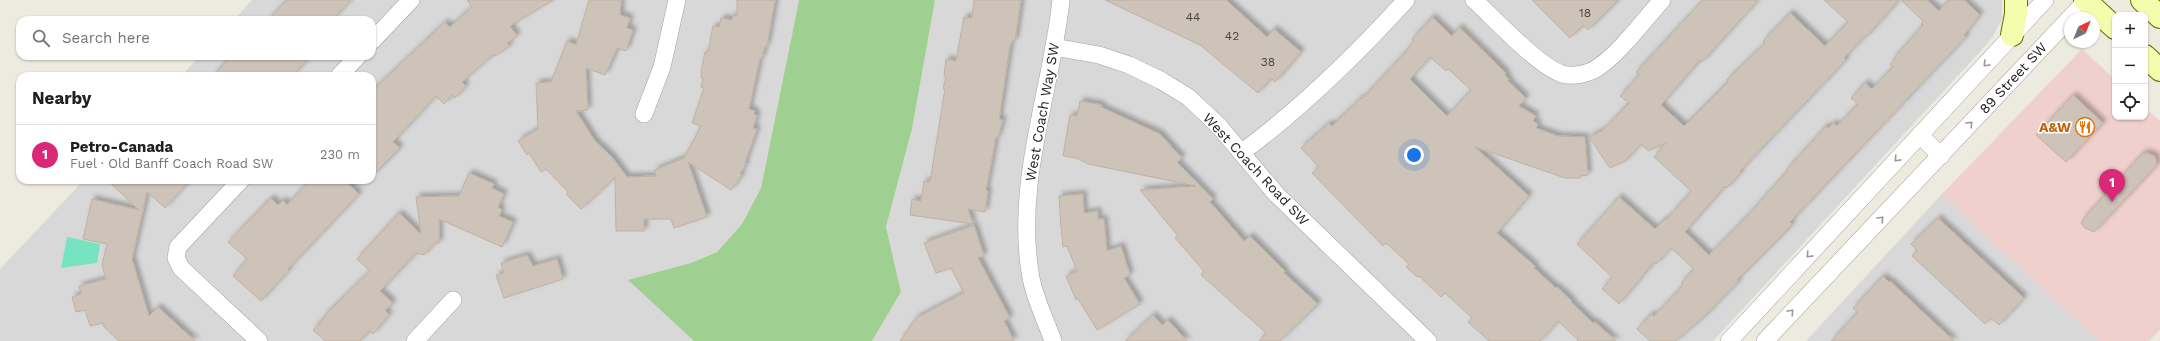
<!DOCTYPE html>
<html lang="en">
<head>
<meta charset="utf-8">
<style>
  :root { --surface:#fff; --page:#f2f2f2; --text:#202124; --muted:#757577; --line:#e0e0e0; --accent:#db2777 }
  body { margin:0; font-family:"Work Sans",sans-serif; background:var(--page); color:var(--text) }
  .controls { position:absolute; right:12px; top:12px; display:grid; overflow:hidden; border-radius:8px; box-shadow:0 1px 3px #0004 }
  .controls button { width:36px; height:36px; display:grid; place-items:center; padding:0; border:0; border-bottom:1px solid var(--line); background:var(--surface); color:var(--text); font:20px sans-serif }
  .compass { position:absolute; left:2064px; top:12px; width:36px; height:36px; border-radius:50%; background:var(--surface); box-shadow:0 1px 3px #0004; rotate:43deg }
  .you { position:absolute; left:1414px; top:155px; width:14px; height:14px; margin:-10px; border:3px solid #fff; border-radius:50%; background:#1a73e8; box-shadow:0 0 0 6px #1a73e833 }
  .badge { display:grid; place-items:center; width:26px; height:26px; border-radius:50%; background:var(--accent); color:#fff; font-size:13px; font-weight:700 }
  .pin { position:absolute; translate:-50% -33px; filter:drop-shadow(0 1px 2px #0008) }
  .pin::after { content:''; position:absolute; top:21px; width:14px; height:12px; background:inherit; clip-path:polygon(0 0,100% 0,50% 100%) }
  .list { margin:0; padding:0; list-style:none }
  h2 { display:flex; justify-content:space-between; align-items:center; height:52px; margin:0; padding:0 16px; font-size:17px }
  h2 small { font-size:13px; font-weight:400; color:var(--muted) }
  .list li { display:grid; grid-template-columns:26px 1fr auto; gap:12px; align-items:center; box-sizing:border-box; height:60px; padding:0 16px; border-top:1px solid var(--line) }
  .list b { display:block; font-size:15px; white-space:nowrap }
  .list p { margin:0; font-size:13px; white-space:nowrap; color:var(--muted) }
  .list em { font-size:13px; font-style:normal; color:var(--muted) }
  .icon { flex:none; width:22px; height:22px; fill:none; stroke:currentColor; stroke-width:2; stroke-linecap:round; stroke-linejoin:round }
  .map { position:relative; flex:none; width:2160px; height:341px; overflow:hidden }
  .search { position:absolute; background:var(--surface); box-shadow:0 1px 3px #0004; left:16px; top:16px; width:360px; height:44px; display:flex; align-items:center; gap:10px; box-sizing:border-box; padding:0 14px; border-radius:12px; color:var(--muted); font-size:15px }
  .panel { position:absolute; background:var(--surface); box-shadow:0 1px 3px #0004; left:16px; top:72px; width:360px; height:112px; border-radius:12px }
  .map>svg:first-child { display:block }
</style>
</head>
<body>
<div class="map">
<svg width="2160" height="341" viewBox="0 0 2160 341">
  <defs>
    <filter id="shadow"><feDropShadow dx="3.5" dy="-3.5" stdDeviation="2" flood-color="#0004"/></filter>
  </defs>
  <rect width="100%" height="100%" fill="#edeadf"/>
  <g fill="#d9d8d8">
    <polygon points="252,0 799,0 761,188 742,224 717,252 691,263 629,280 694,341 0,341 0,269 84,180 372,180 372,76 181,76 200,56 372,56 372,20 234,20"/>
    <polygon points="935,0 2002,0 2002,19 1992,38 1976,56 1713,341 872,341 901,292 886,227 912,129"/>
    <polygon points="1942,194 2099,341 1806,341"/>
  </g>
  <polygon fill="#f0d0cc" points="2082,49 2115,80 2115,117 2145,117 2145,108 2160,121 2160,330 2149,341 2099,341 1942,194"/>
  <polygon fill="#9fd091" points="799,0 935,0 912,129 886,227 901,292 872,341 694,341 628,280 691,263 717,252 742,224 761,188"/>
  <polygon fill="#77e3c1" points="67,237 100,244 97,263 61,268"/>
  <g fill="#cdc3b8" stroke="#c0b1a1" fill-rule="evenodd" filter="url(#shadow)">
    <polygon points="287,0 351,0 332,20 268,20"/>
    <polygon points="467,0 553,0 510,26 517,36 507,43 510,46 495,56 494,54 462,82 466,86 455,98 452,95 444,104 436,96 393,142 400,148 372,176 372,91 445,22 450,27 472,7"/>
    <polygon points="589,0 621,0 620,15 630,18 627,28 633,30 626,51 617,48 605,75 586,68 588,110 576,111 595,141 612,157 627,177 656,176 654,170 684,158 701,126 692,123 704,88 701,87 703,78 701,78 702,72 701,72 705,52 708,52 713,26 719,27 721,18 732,20 733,15 737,16 737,0 775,0 767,46 765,46 762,58 760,58 749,109 755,111 754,114 757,115 753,128 757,129 745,162 746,164 740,174 742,175 731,190 688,162 707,217 674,228 671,219 644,219 644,231 616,231 615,177 581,209 566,194 568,192 546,169 541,172 529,153 527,155 518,141 538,129 536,83 551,82 567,41 576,45"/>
    <polygon points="974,0 1021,0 1015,41 1012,41 1010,46 999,119 1003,120 998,137 996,137 986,190 988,191 985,212 968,209 973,224 910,215 912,199 921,201 924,181 930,182 945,89 943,89 946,77 944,76 946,59 956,61 964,17 972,18"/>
    <polygon points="1105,0 1226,0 1267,37 1274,29 1301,52 1275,82 1271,78 1258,93 1200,45"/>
    <polygon points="1532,0 1618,0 1588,30 1583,25 1570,38"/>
    <polygon points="1703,0 1758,0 1702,62 1700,60 1661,105 1684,126 1728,82 1727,80 1765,43 1763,41 1790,13 1825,46 1848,22 1824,0 1899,0 1866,37 1865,36 1844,58 1846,60 1740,171 1741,172 1727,188 1725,186 1685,232 1709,255 1749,214 1788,170 1787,169 1826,126 1828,128 1833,123 1837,126 1858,104 1851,98 1865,83 1872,89 1893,67 1890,64 1895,59 1894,58 1923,25 1921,24 1923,21 1901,0 1927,0 1939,11 1949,0 1964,0 1980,15 1964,35 1966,37 1790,222 1792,224 1787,230 1737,280 1738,282 1706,315 1676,341 1650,341 1637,329 1651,314 1654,316 1679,290 1683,284 1681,283 1694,269 1671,248 1656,264 1654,262 1619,304 1602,289 1612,277 1577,244 1619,197 1655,229 1665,219 1666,220 1691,191 1654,157 1666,143 1648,151 1641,144 1625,161 1610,168 1589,137 1602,131 1629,103 1620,96 1639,75 1636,72"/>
    <path d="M1432 17 1452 36 1459 27 1506 73 1505 75 1509 79 1508 81 1526 98 1519 106 1536 116 1533 121 1538 124 1536 128 1558 136 1585 137 1588 175 1580 176V178H1565L1475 147 1529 196 1497 233 1535 266 1534 268 1556 288 1557 287 1572 301 1571 302 1593 323 1595 322 1616 341H1577L1578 340 1558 321 1540 341H1489L1468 322 1472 318 1445 293 1441 297 1419 276 1417 277 1406 267 1409 264 1386 243 1383 246 1312 173 1319 167 1301 148 1329 123 1332 126 1361 98 1362 99 1410 47 1409 46 1414 41 1412 39ZM1430 57 1446 71 1448 69 1471 90 1447 116 1410 79Z"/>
    <polygon points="231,56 311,56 292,76 213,76"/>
    <polygon points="2073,95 2103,123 2066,162 2036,135"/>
    <polygon points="1080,101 1102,105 1101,107 1160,134 1182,158 1177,162 1213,199 1210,202 1244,241 1250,236 1285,271 1284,273 1318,304 1280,341 1259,341 1266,333 1201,275 1204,271 1175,238 1178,236 1140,190 1196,186 1088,164 1076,158 1063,156 1070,115 1077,116"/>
    <polygon points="2147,153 2155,156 2157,165 2094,232 2085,228 2081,224 2084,218 2142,154"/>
    <polygon points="469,173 494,184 492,188 504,194 498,207 502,210 499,216 513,222 502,247 439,219 439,243 435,243 424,255 416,253 380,291 393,303 385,310 389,315 373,334 369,331 360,341 325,341 313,330 325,317 324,316 370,271 357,259 399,213 421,234 416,197 459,196"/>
    <polygon points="107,180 190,180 165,208 147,192 132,259 149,316 158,307 195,341 119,341 104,327 103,323 90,326 85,310 76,312 72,297 81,294 79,286 106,279 102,265 107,244 83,239 92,199 139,210"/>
    <polygon points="310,180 344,180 359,194 288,269 289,270 261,301 233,276 247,259 228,242 271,198 278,205 283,200 287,205"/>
    <polygon points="1083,194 1084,213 1098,211 1098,219 1104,219 1107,251 1121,246 1130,275 1124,278 1140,304 1097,330 1078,299 1076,300 1066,276 1077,271 1067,246 1063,247 1061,227 1059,196"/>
    <polygon points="1938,218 2024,298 1999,325 1991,318 1985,324 1912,256 1917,250 1911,244"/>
    <polygon points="974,225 984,256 978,258 1010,318 1004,321 1014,341 900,341 916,318 964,293 951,268 936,273 924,243"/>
    <polygon points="527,255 533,266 557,259 563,279 504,298 496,275 504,273 501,263"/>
    <polygon points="1883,276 1889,282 1890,281 1954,341 1831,341 1858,312 1853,308"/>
    <polygon points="1153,315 1162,325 1168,320 1187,341 1125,341"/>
  </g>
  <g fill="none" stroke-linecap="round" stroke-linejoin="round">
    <g stroke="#a2a2a2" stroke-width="18">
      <g id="minor">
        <path d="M1474 0C1496 20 1537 65 1562 74 1573 77 1588 74 1597 68 1618 55 1645 19 1662 0"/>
        <polyline points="372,41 411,0"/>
        <polyline points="1054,47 1099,55 1129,65 1162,81 1188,97 1218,125 1277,195 1428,341"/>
        <polyline points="339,76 358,56"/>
        <polyline points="644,114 662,67 677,0"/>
        <polyline points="1920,135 1941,156"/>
        <path d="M1241 153C1302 108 1355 56 1406 0"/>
        <polyline points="241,180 178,247 176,258 181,268 259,341"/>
        <polyline points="415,341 453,300"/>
        <path d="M1053 341C1046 321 1035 299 1031 278 1014 184 1051 93 1061 0"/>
        <polyline points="1729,341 2045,0"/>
        <polyline points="1765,341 2086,1"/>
      </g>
    </g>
    <g stroke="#5e7400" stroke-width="24">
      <g id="secondary">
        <polyline points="2085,0 2115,28"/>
        <polyline points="2142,0 2160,17"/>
        <polyline points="2012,35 2016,14 2016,0"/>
        <polyline points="2145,56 2160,70"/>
      </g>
    </g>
    <use href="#minor" stroke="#fff" stroke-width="17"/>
    <use href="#secondary" stroke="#f3fdad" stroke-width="22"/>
  </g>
  <defs><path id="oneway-chevron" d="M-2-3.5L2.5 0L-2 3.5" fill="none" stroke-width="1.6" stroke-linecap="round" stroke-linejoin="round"/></defs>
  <g stroke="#989898">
    <use href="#oneway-chevron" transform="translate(1986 64) rotate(133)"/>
    <use href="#oneway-chevron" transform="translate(1970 124) rotate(-47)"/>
    <use href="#oneway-chevron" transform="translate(1897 159) rotate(133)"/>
    <use href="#oneway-chevron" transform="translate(1881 219) rotate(-47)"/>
    <use href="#oneway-chevron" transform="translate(1809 255) rotate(133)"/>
    <use href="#oneway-chevron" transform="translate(1791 312) rotate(-47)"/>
  </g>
  <defs>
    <g id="restaurant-ring" transform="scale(1)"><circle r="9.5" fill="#fff" stroke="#e8710a" stroke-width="1.5"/><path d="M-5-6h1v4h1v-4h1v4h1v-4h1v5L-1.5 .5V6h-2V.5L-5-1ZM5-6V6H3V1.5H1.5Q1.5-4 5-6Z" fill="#e8710a"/></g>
  </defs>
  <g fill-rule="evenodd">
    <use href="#restaurant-ring" x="2085" y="127"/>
  </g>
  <g text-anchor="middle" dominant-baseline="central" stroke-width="3" stroke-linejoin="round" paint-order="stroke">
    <g font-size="12" fill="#484542">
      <text x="1585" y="13">18</text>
      <text x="1193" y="17">44</text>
      <text x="1232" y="36">42</text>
      <text x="1268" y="62">38</text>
    </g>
    <g font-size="14" fill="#1b1b1b" stroke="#fff">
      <text transform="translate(2013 78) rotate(-47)">89 Street SW</text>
      <text transform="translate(1042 112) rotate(-80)">West Coach Way SW</text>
      <text transform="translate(1256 169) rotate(47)">West Coach Road SW</text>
    </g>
    <g font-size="14" font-weight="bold" fill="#c56008" stroke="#fff" text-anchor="end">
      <text x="2071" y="127">A&amp;W</text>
    </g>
  </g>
</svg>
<div class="controls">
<button>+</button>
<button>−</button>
<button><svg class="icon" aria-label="locate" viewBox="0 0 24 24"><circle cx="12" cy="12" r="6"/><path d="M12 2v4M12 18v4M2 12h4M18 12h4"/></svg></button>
</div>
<svg class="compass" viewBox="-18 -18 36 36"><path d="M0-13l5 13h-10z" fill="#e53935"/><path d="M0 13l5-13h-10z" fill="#757577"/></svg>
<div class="you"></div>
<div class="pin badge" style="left:2112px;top:202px">1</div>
<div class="search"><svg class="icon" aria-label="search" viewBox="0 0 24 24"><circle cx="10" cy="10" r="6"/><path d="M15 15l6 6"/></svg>Search here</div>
<section class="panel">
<h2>Nearby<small></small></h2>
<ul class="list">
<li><span class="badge">1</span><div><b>Petro-Canada</b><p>Fuel · Old Banff Coach Road SW</p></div><em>230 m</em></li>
</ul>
</section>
</div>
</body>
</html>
